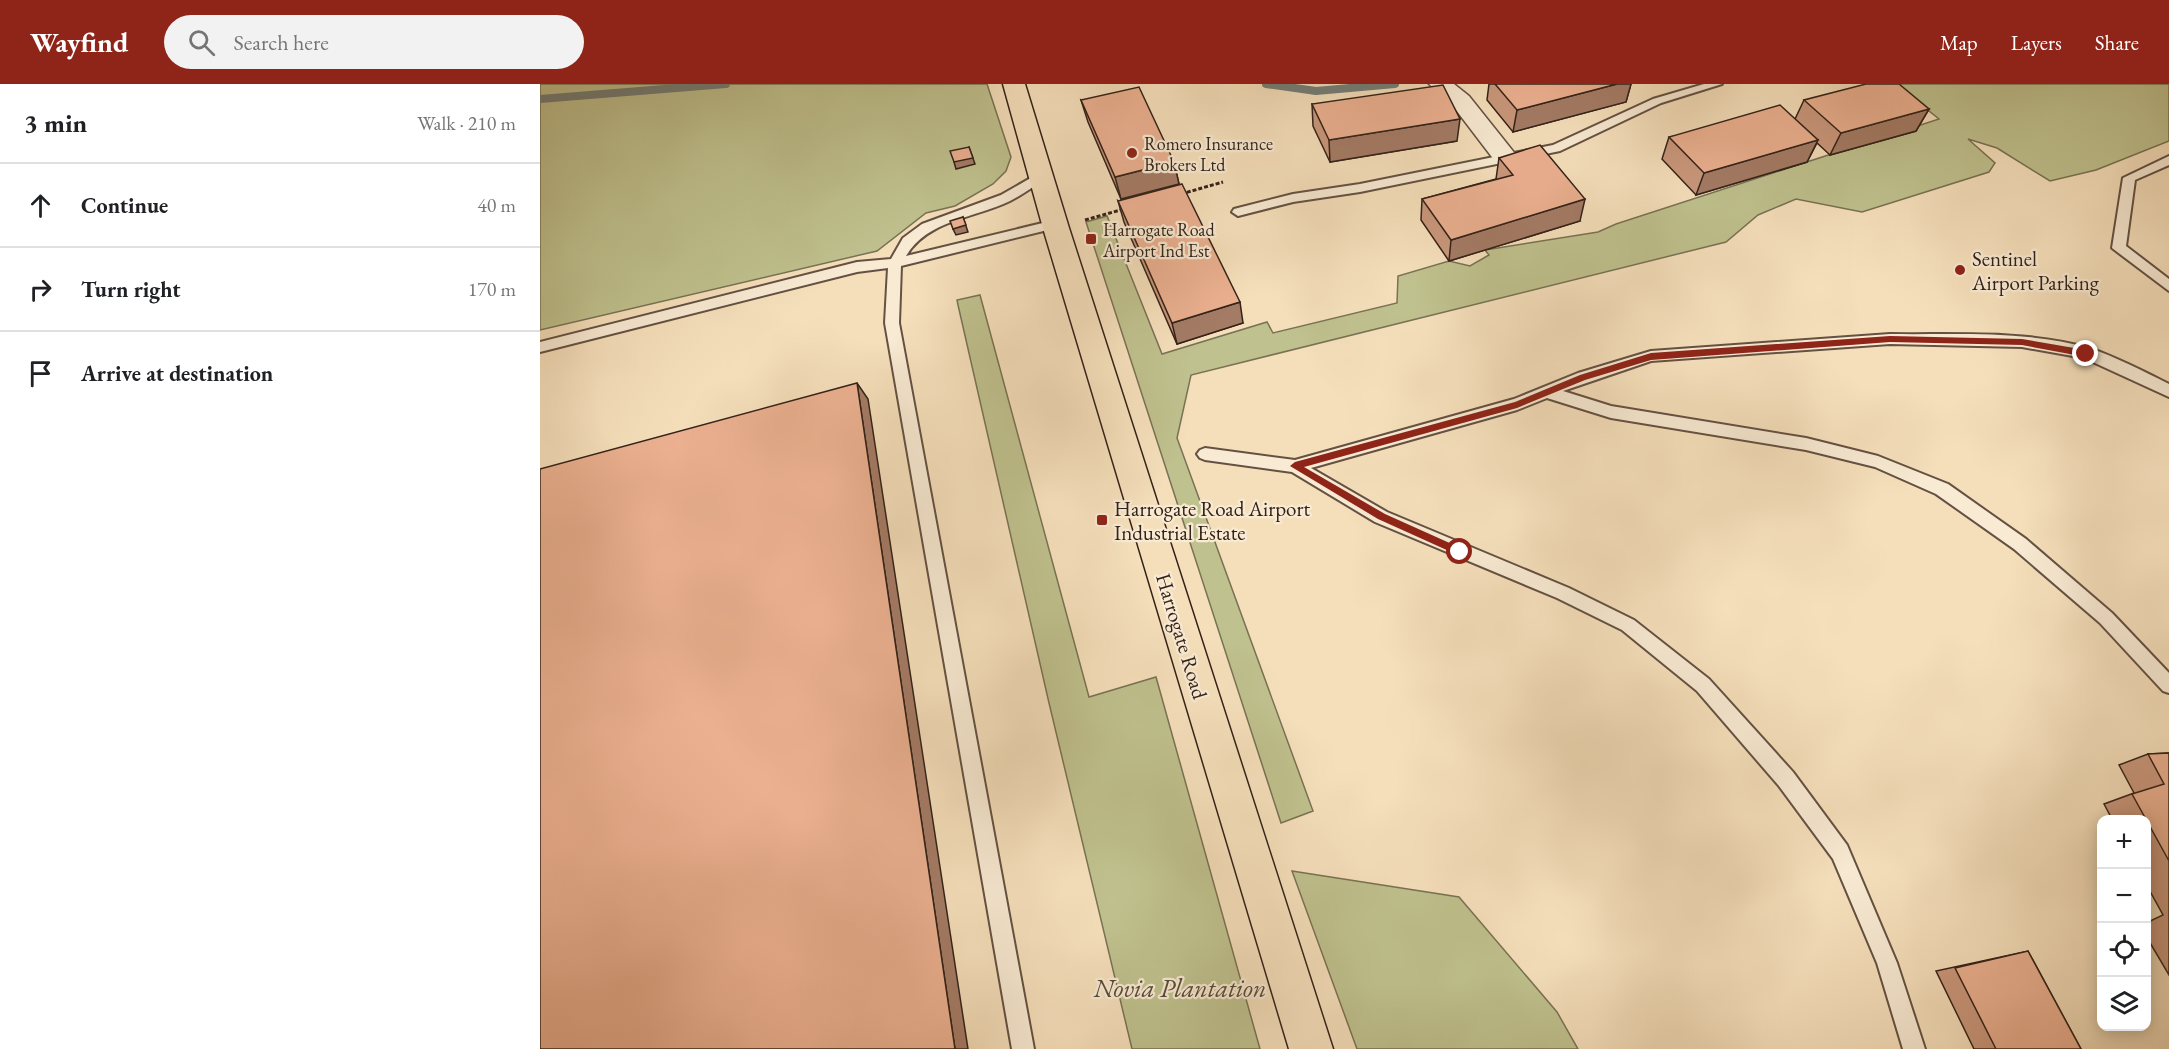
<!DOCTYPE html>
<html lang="en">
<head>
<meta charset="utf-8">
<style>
  :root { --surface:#fff; --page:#f2f2f2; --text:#202124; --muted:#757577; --line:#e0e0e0; --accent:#8f2418 }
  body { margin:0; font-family:"EB Garamond",serif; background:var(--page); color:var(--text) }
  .controls { position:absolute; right:18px; bottom:18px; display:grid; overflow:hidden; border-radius:12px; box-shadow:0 3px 15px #0003 }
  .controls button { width:54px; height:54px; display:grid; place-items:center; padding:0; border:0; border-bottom:2px solid var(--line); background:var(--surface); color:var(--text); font:30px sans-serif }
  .stop { position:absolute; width:18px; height:18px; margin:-14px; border:4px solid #8f2418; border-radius:50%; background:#fff }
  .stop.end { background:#8f2418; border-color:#fff; box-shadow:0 2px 6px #0008 }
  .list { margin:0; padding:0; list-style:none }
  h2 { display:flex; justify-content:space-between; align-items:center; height:78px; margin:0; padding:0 24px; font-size:26px }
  h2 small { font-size:20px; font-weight:400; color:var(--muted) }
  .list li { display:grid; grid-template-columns:39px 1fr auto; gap:18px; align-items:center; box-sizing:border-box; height:84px; padding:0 24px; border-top:2px solid var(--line) }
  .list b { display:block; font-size:22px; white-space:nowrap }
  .list em { font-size:20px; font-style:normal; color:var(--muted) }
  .icon { flex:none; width:33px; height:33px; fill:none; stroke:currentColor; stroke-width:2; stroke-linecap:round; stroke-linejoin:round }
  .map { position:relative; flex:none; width:1629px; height:965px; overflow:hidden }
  header { display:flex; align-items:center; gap:36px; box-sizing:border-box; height:84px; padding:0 30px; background:var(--accent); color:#fff }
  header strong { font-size:28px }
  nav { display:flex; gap:33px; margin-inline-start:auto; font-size:21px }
  .search { width:420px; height:54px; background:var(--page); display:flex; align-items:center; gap:15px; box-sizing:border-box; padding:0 21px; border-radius:33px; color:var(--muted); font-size:22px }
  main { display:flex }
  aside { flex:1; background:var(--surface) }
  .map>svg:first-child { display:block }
</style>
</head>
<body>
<header>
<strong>Wayfind</strong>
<div class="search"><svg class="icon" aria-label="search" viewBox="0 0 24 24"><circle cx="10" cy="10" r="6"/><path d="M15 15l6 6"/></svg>Search here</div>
<nav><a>Map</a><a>Layers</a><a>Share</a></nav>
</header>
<main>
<aside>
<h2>3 min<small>Walk · 210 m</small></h2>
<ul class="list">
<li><svg class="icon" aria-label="ahead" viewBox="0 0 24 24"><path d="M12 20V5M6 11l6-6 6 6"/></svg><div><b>Continue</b></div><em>40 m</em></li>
<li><svg class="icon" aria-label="right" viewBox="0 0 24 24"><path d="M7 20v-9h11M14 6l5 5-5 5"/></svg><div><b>Turn right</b></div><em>170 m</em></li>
<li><svg class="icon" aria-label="arrive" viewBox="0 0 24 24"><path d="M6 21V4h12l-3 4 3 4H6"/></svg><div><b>Arrive at destination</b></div></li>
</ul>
</aside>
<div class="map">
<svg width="1629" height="965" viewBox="0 0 1629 965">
  <rect width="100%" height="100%" fill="#f5dfbb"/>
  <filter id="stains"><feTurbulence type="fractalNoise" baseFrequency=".00333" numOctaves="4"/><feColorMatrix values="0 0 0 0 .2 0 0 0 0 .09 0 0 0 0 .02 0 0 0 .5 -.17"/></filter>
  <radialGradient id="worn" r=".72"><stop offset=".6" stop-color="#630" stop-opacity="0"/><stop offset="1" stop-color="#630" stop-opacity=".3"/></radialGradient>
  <g fill="#bfc18e" stroke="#797254" stroke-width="1.5">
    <polygon points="0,0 447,0 471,73 466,87 453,100 415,122 386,129 337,167 0,246"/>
    <polygon points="1355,0 1629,0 1629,57 1556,86 1510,97 1457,64 1428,55 1455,79 1449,88 1322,128 1256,115 1218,131 1186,158 651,291 637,354 773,727 741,739 546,138 567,132 622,270 727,238 733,249 857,219 858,192 909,177 930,182 949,171 945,166 1058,148 1076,140 1399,35"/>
    <polygon points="440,211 549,613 616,593 720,965 592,965 509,619 418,221 417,216"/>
    <polygon points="752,787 919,813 1017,928 1038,965 817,965"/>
  </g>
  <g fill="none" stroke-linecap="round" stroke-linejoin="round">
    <g stroke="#737e78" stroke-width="8">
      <polyline points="726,0 776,7 855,0"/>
      <polyline points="0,15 186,0"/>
    </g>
    <g stroke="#645142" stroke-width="4">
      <g id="lane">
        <polygon points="1164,0 1182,0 1121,19 1020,67 820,108 753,118 698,132 692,128 694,125 753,110 820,100 1013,61 1113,15"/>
        <polygon points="1629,72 1629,81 1595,96 1586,162 1629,195 1629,207 1572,164 1583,94"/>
        <path d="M501 88 505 89 507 92 505 95C494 102 482 111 470 117 435 134 387 136 366 172L515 136 520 137 521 140 520 143 361 182 359 239 494 965H472L345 239 348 184 317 188 0 268V258L317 178 351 175 363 154 382 140 461 111Z"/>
        <path d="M1350 250C1415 251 1486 246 1549 264 1576 273 1603 287 1629 300V313L1544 274 1482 263 1350 260 1111 277 1023 307 1071 322 1266 354 1338 372 1408 400 1486 455 1572 529 1629 589V609L1623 607 1560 539 1474 465 1396 410 1335 383 1266 366 1071 334 1007 314 977 326 771 384 847 428 1029 504 1094 536 1169 595 1253 688 1307 761 1357 879 1385 965H1363L1337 879 1293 775 1239 702 1157 607 1082 546 1017 514 835 438 752 388 665 376 660 374 657 370 660 366 665 364 755 376 974 315 1038 289 1111 267Z"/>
      </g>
    </g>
    <g stroke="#645142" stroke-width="3">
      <polygon id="street" points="889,0 914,0 929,12 976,71 979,76 976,81 967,84 958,81 913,22"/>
    </g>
    <g stroke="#332219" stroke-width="3">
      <polygon id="highway" points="463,0 485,0 529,144 793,965 749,965 503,144"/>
    </g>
    <g stroke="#332219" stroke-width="3" stroke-dasharray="4 2" stroke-linecap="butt">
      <polyline points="641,110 683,98"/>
      <polyline points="545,136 584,125"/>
    </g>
    <use href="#lane" fill="#f8ead3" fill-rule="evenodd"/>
    <use href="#street" fill="#f8ead3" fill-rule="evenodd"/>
    <use href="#highway" fill="#f5dfbb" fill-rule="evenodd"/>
  </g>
  <g fill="#ca977c" stroke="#332219" stroke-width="1.5">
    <polygon points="949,0 1091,0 1086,18 973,48 947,16"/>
    <polygon points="541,16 634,78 639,100 581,115 548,38"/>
    <polygon points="1264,16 1389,25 1376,47 1290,71 1277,59 1267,78 1156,111 1122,75 1129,53 1255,35"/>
    <polygon points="772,20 917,57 790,78 773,42"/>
    <polygon points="959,74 1040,137 909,177 881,136 882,115 956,95"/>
    <polygon points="578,117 703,239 637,260 584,138"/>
    <polygon points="1629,669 1629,891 1606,852 1606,839 1623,831 1606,800 1606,735 1572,735 1564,720 1594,709 1579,681 1608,670"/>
    <polygon points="1488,867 1541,965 1434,965 1396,887"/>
  </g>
  <g fill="#a47b65" stroke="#332219" stroke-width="1.5">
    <polygon points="1077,0 1091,0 1086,18 973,48 977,26"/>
    <polygon points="1389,25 1376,47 1290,71 1301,49"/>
    <polygon points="920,35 917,57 790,78 789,56"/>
    <polygon points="1278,56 1267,78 1156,111 1164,89"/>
    <polygon points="429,63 435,80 416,85 414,78"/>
    <polygon points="634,78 639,100 581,115 575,93"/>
    <polygon points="1045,115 1040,137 909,177 911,156"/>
    <polygon points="423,133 428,148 416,151 413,145"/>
    <polygon points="700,218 703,239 637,260 632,239"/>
    <polygon points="317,299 328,315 428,965 415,965"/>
  </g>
  <g fill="#ebb090" stroke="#332219" stroke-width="1.5">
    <polygon points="955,0 1077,0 977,26"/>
    <polygon points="1326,0 1359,0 1389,25 1301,49 1264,16"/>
    <polygon points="903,1 920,35 789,56 772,20"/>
    <polygon points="599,3 634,78 575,93 541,16"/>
    <polygon points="1240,21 1278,56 1164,89 1129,53"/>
    <polygon points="1000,61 1045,115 911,156 882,115 973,91 959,74"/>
    <polygon points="429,63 433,74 414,78 410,67"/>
    <polygon points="642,100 700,218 632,239 578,117"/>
    <polygon points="423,133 426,141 413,145 410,137"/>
    <polygon points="317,299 415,965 0,965 0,385"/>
    <polygon points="1629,669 1629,777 1592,710 1624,700 1608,670"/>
    <polygon points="1488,867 1541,965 1456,965 1415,884"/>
  </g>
  <polygon fill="#8f2418" points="1350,252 1482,255 1546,266 1551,270 1546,273 1482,261 1350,258 1111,276 1045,296 977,324 764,383 845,430 923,465 925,468 920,472 838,435 750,382 755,378 975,318 1040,291 1111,269"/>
  <g fill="#8f2418" stroke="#f8ead3" stroke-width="2">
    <circle cx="592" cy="69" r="6"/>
    <rect x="545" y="149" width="12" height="12" rx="3"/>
    <circle cx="1420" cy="186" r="6"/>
    <rect x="556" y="430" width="12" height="12" rx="3"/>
  </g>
  <g text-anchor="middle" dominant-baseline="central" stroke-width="4.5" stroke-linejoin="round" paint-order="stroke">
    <g font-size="18" fill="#332219" stroke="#f8ead3" text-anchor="start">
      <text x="604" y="59">Romero Insurance<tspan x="604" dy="21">Brokers Ltd</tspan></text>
      <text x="563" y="145">Harrogate Road<tspan x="563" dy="21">Airport Ind Est</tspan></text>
    </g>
    <g font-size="21" fill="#332219" stroke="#f8ead3" text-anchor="start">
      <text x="1432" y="174">Sentinel<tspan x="1432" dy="24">Airport Parking</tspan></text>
      <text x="574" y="424">Harrogate Road Airport<tspan x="574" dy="24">Industrial Estate</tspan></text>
    </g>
    <g font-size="21" fill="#332219" stroke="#f8ead3">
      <text transform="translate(642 552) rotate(73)">Harrogate Road</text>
    </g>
    <g font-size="26" font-style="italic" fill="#564a36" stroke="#f8ead3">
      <text x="640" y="904">Novia Plantation</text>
    </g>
  </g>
  <rect width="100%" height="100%" filter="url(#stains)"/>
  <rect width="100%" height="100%" fill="url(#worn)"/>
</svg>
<div class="controls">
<button>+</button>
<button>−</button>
<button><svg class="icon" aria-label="locate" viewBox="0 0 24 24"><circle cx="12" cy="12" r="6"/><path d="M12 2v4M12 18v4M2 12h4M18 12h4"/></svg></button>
<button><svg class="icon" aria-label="layers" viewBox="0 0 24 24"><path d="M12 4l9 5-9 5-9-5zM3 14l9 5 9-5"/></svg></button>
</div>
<div class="stop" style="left:920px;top:468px"></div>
<div class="stop end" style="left:1546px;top:270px"></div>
</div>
</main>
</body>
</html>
